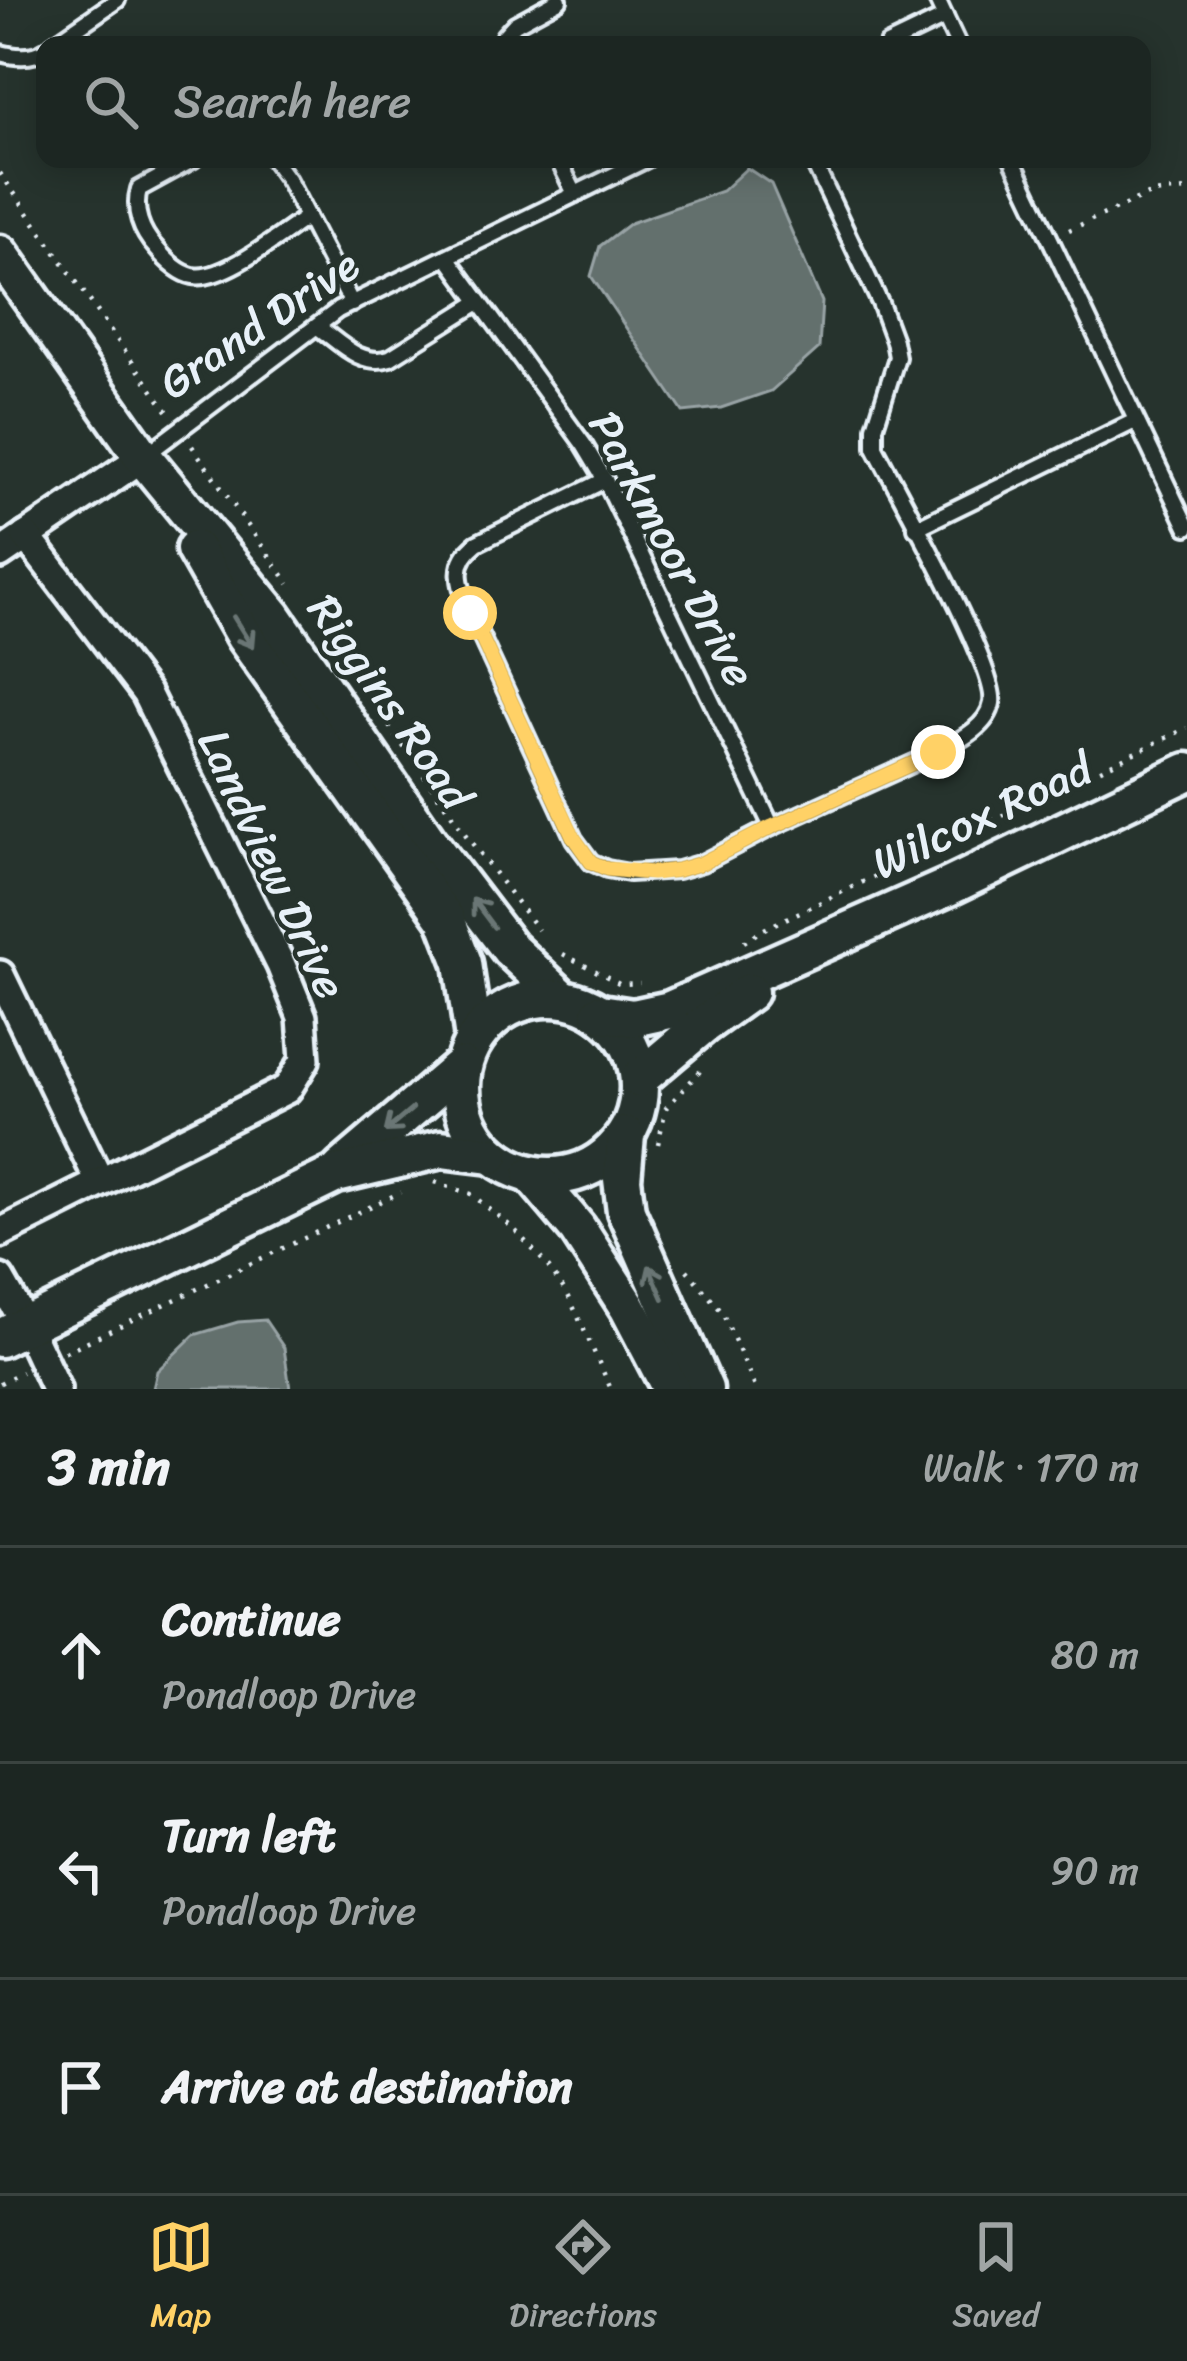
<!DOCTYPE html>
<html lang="en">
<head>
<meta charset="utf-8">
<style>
  :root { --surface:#1c2622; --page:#29322f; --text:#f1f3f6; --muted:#a0a5a5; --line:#3a4340; --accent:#ffd166 }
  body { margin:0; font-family:Sriracha,sans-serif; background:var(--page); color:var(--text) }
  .stop { position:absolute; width:36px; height:36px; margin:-27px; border:9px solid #ffd166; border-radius:50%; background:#fff }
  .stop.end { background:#ffd166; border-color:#fff; box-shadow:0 3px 12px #0008 }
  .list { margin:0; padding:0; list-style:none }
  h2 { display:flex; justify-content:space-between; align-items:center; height:156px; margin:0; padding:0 48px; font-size:51px }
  h2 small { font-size:39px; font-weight:400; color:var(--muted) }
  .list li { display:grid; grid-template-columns:78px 1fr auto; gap:36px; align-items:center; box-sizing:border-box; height:216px; padding:0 48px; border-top:3px solid var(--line) }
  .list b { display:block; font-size:45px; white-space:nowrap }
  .list p { margin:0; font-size:39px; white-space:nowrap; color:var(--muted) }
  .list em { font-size:39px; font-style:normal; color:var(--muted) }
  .icon { flex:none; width:66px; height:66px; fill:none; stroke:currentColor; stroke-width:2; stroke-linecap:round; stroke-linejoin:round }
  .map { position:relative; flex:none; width:1187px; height:1389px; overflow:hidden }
  .search { position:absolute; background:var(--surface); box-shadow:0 6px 30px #0003; left:36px; right:36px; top:36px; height:132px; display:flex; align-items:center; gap:30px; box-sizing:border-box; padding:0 42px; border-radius:24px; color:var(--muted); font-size:45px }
  .sheet { height:804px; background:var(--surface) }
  nav { display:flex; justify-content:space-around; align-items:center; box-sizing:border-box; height:168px; border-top:3px solid var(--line); background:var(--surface); font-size:33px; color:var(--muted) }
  nav a { display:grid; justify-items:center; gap:6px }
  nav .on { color:var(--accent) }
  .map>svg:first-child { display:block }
</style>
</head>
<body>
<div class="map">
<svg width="1187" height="1389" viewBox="0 0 1187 1389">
  <rect width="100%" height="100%" fill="#26332d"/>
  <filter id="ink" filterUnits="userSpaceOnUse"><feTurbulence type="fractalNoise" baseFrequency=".00833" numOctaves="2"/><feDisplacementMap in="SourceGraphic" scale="24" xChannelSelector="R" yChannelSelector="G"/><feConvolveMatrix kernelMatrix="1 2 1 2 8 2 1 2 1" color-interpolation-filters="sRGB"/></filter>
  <g filter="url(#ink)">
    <g fill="#636f6d" stroke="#98a3a5" stroke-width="3">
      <polygon points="747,168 771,184 822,302 819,348 771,391 721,408 683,412 591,276 600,246 630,223 722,191"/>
      <polygon points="265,1320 284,1348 290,1389 153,1389 157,1371 194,1335 238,1322"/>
    </g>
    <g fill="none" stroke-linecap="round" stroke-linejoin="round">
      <g stroke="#e8f1f8" stroke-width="22">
        <g id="lane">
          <polyline points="937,0 958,45"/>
          <polyline points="52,45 117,0"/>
          <polyline points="505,45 504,36 515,24 559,0"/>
          <polyline points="887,45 945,17"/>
          <path d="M0 53C15 57 32 59 45 50"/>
          <path d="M194 159 139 189C133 210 141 232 156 248 165 259 178 273 193 276 223 282 281 234 307 217"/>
          <polyline points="273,159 288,180 352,304"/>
          <polyline points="558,159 575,194"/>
          <polyline points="1012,159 1187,527"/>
          <polyline points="447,257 584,445 605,480 772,827"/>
          <path d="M318 327C340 343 361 367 390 358L479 302"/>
          <polyline points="147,454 338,310 647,159"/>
          <path d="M605 480 477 543C450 564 460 585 470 613L574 839 591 862 607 869 629 873 678 870 702 863 772 827 938 752C958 741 988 727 992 703 998 669 896 488 875 447V427L897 357 894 341 880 303 812 159"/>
          <polyline points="916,528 1135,421"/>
        </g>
      </g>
      <g stroke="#e8f1f8" stroke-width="36">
        <g id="street">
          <polyline points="0,554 143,457"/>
          <polyline points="0,975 100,1182"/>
          <polyline points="0,1233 287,1089 305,1060 302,1017 281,965 146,693 26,536"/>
          <polyline points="0,1279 26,1325 56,1389"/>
        </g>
      </g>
      <g stroke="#e8f1f8" stroke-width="45">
        <g id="secondary">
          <polyline points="0,254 143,457 273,616 430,844 510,949 562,998"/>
          <polyline points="195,549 245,637 446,919 463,963 474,1039"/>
          <circle cx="550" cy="1087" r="89"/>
          <polyline points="600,1013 633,1018 670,1010 948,887 1187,772"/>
          <polyline points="639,1079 703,1025 749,992"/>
          <polyline points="626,1135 622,1179 626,1211 704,1389"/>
          <polyline points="341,1169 462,1066"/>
          <polyline points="532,1175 577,1228 628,1307 671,1389"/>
          <polyline points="0,1338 336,1174 441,1149 491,1155"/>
        </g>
      </g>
      <g stroke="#e8f1f8" stroke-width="4.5" stroke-dasharray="3 9" stroke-linecap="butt">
        <polyline points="0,173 168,412"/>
        <polyline points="1069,230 1152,193 1187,190"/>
        <polyline points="192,446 289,584"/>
        <polyline points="382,716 468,838 538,930"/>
        <polyline points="744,942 762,930 1187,728"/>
        <polyline points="563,954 621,984 640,983"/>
        <polyline points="658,1144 666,1108 703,1068"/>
        <polyline points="435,1182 471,1194 514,1229 547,1265 568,1295 611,1389"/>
        <polyline points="687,1270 722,1312 756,1389"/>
        <polyline points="65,1352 401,1192"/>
        <polyline points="0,1383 22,1372"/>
      </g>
      <use href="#lane" stroke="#26332d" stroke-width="14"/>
      <use href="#street" stroke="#26332d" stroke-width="27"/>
      <use href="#secondary" stroke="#26332d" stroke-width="36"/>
    </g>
    <defs><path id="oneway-shaft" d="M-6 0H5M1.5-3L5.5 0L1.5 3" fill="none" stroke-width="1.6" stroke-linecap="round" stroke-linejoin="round" transform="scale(3)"/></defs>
    <g stroke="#6a7674">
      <use href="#oneway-shaft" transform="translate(243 632) rotate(58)"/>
      <use href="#oneway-shaft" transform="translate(483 913) rotate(-127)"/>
      <use href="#oneway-shaft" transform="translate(399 1120) rotate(140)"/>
      <use href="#oneway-shaft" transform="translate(656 1282) rotate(-114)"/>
    </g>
  </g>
  <g fill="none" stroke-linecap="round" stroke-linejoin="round" filter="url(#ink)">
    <polyline stroke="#ffd166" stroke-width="15" points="470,613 574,838 591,862 607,869 652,873 678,870 702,863 772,827 938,752"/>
  </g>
  <g text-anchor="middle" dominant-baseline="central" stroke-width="9" stroke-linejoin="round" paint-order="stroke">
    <g font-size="45" fill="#e8f1f8" stroke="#26332d">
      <text transform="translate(259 324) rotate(-34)">Grand Drive</text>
      <text transform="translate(672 549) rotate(62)">Parkmoor Drive</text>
      <text transform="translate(390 702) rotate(55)">Riggins Road</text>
      <text transform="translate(982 816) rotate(-25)">Wilcox Road</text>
      <text transform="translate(272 864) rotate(65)">Landview Drive</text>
    </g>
  </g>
</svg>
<div class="stop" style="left:470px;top:613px"></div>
<div class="stop end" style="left:938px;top:752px"></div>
<div class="search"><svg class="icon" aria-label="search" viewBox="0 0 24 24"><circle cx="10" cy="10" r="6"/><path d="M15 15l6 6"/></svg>Search here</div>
</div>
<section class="sheet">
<h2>3 min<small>Walk · 170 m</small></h2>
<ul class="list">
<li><svg class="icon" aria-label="ahead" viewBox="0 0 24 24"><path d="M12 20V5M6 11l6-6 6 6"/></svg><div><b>Continue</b><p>Pondloop Drive</p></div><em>80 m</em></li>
<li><svg class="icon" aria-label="left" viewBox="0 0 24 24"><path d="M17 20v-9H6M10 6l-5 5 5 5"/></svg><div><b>Turn left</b><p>Pondloop Drive</p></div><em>90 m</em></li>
<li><svg class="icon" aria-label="arrive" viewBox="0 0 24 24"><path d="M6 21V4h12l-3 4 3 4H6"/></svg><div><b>Arrive at destination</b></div></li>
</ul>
</section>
<nav>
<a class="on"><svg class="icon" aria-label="map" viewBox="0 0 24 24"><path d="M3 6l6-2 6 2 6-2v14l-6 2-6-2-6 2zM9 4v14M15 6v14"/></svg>Map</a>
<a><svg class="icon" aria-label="directions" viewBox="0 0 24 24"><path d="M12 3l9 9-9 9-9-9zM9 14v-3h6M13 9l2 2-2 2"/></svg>Directions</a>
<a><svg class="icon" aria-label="saved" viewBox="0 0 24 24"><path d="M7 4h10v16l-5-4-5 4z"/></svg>Saved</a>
</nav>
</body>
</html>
